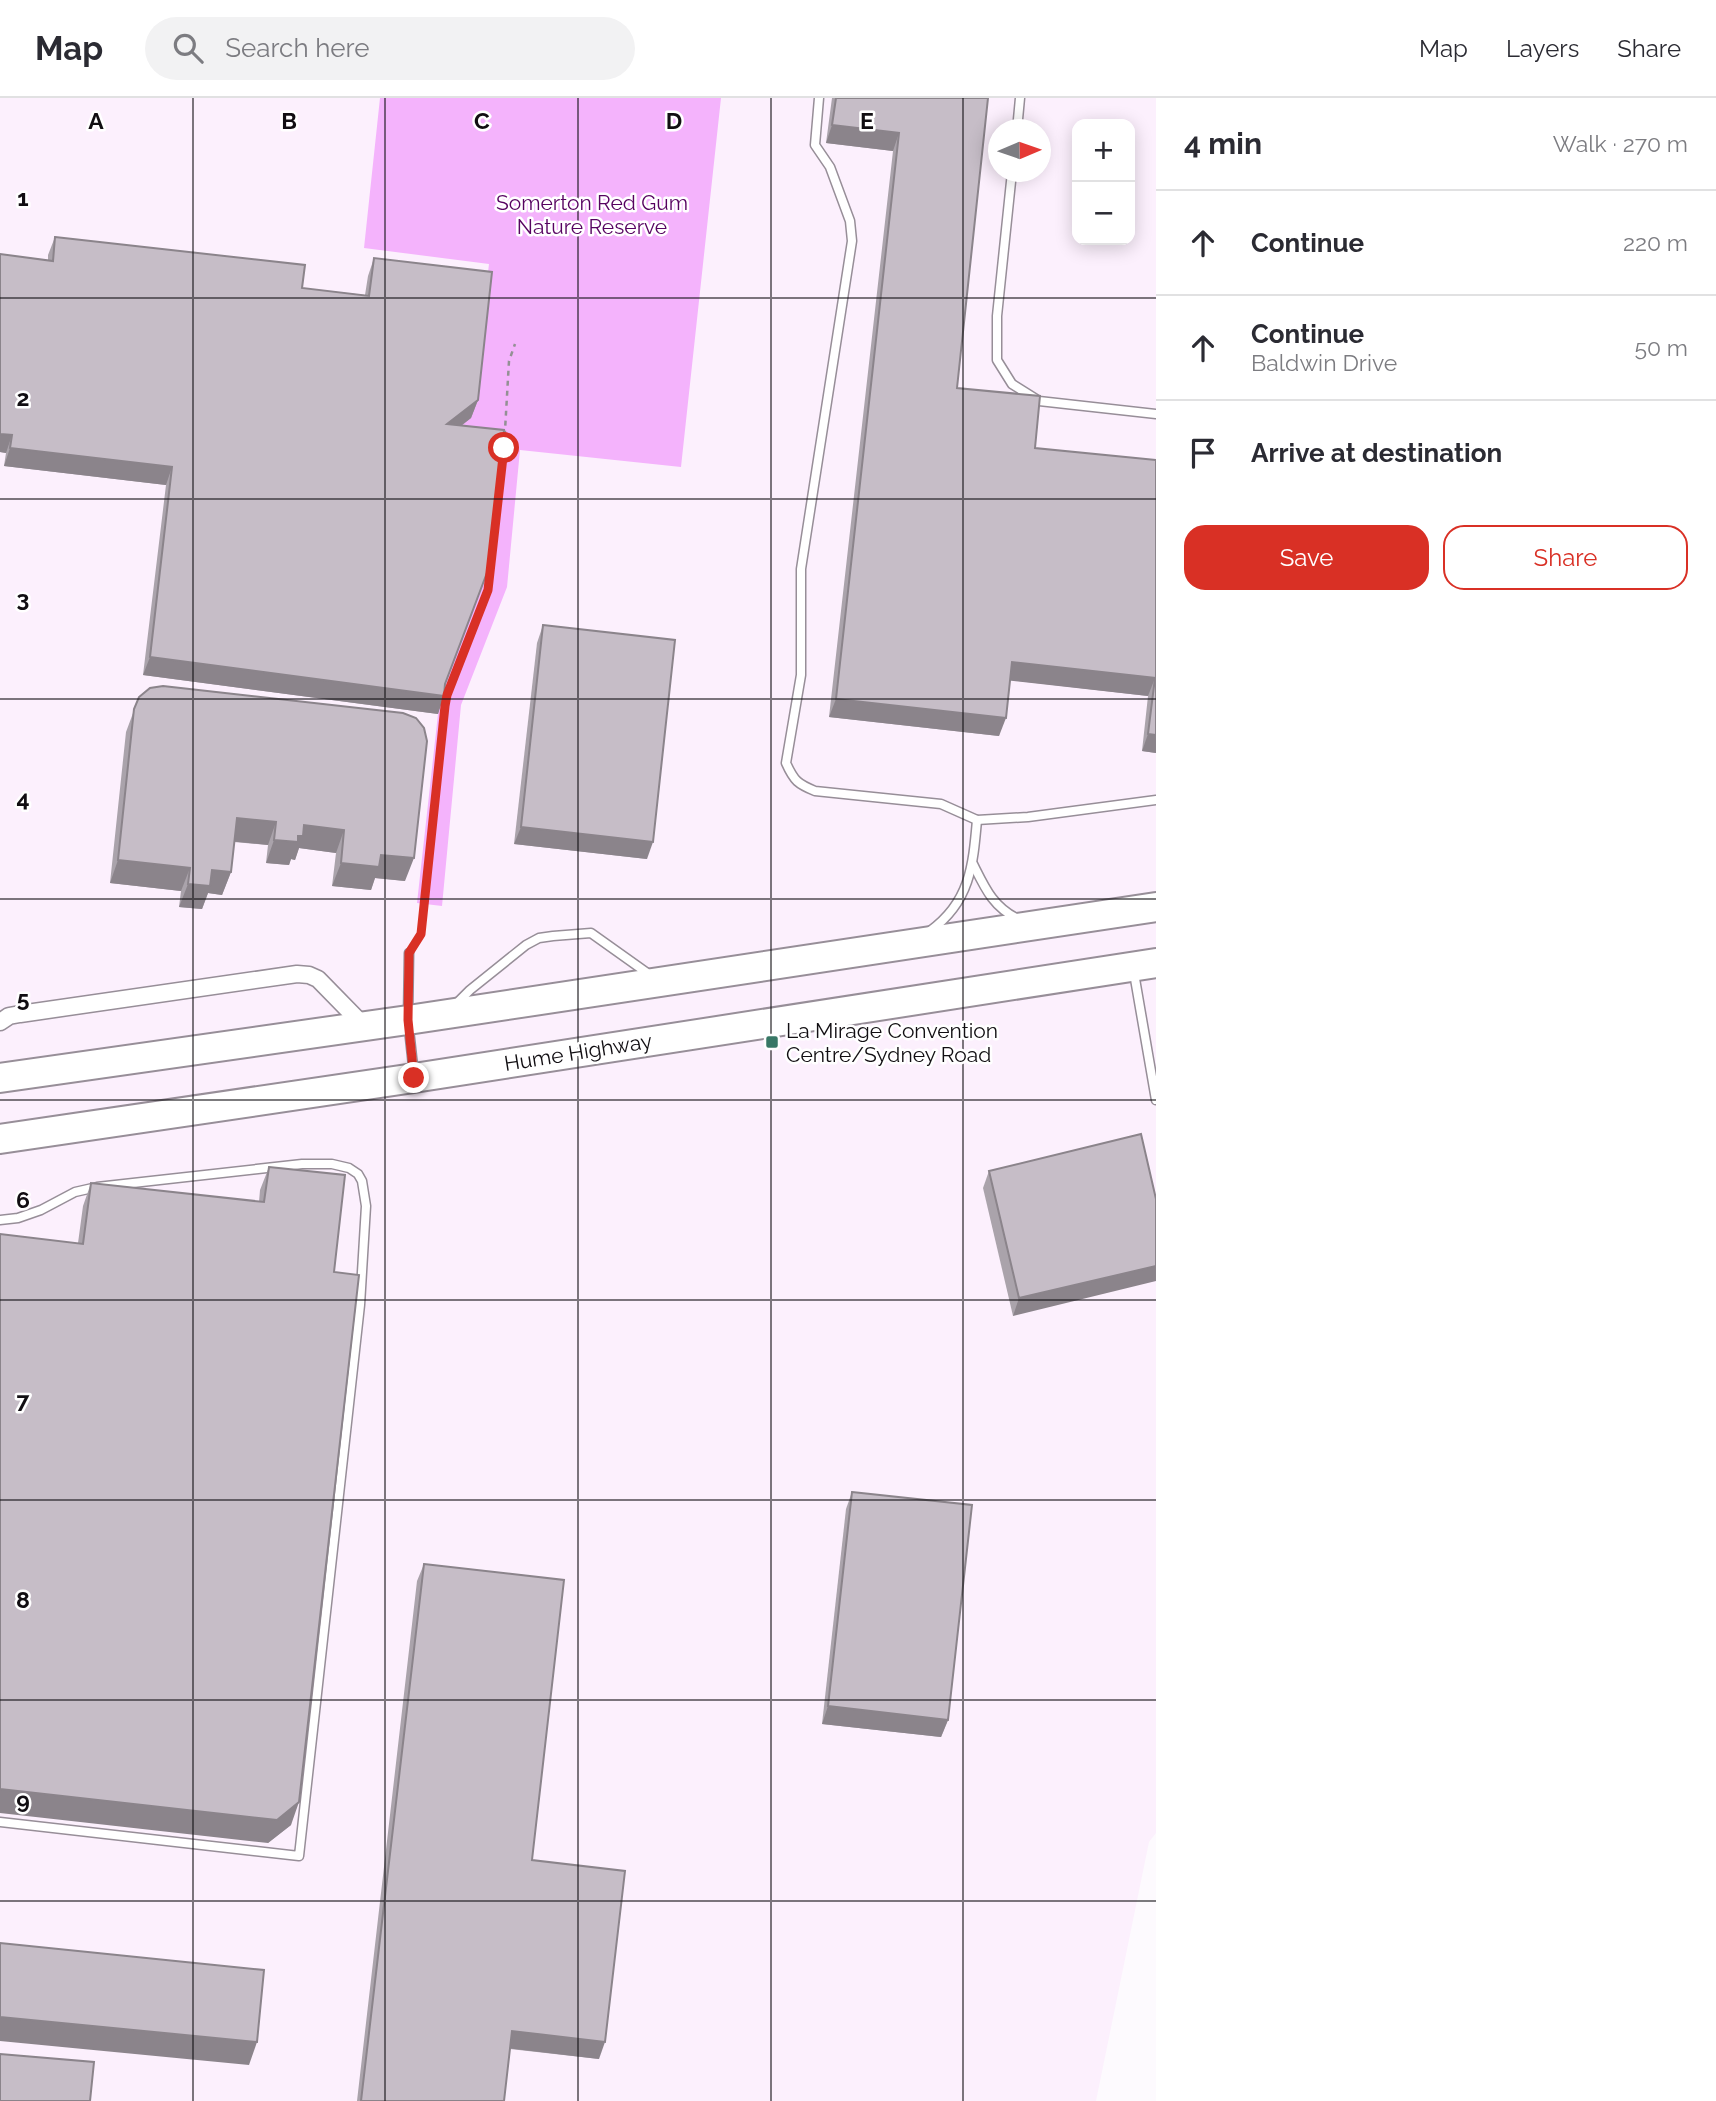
<!DOCTYPE html>
<html lang="en">
<head>
<meta charset="utf-8">
<style>
  :root { --surface:#fff; --page:#f2f2f3; --text:#2b2b33; --muted:#7c7c81; --line:#e1e1e2; --accent:#d93025 }
  body { margin:0; font-family:Raleway,sans-serif; background:var(--page); color:var(--text) }
  .controls { position:absolute; right:21px; top:21px; display:grid; overflow:hidden; border-radius:14px; box-shadow:0 4px 18px #0003 }
  .controls button { width:63px; height:63px; display:grid; place-items:center; padding:0; border:0; border-bottom:2px solid var(--line); background:var(--surface); color:var(--text); font:35px sans-serif }
  .compass { position:absolute; left:988px; top:21px; width:63px; height:63px; border-radius:50%; background:var(--surface); box-shadow:0 4px 18px #0003; rotate:88deg }
  .stop { position:absolute; width:21px; height:21px; margin:-16px; border:5px solid #d93025; border-radius:50%; background:#fff }
  .stop.end { background:#d93025; border-color:#fff; box-shadow:0 2px 7px #0008 }
  .list { margin:0; padding:0; list-style:none }
  h2 { display:flex; justify-content:space-between; align-items:center; height:91px; margin:0; padding:0 28px; font-size:30px }
  h2 small { font-size:23px; font-weight:400; color:var(--muted) }
  .list li { display:grid; grid-template-columns:46px 1fr auto; gap:21px; align-items:center; box-sizing:border-box; height:105px; padding:0 28px; border-top:2px solid var(--line) }
  .list b { display:block; font-size:26px; white-space:nowrap }
  .list p { margin:0; font-size:23px; white-space:nowrap; color:var(--muted) }
  .list em { font-size:23px; font-style:normal; color:var(--muted) }
  .actions { display:flex; gap:14px; padding:21px 28px }
  .actions a { flex:1; padding:16px 0; border:2px solid var(--accent); border-radius:21px; text-align:center; font-size:24px; color:var(--accent) }
  .actions .main { background:var(--accent); color:#fff }
  .icon { flex:none; width:38px; height:38px; fill:none; stroke:currentColor; stroke-width:2; stroke-linecap:round; stroke-linejoin:round }
  .map { position:relative; flex:none; width:1156px; height:2003px; overflow:hidden }
  header { display:flex; align-items:center; gap:42px; box-sizing:border-box; height:98px; padding:0 35px; background:var(--surface); border-bottom:2px solid var(--line) }
  header strong { font-size:33px }
  nav { display:flex; gap:38px; margin-inline-start:auto; font-size:24px }
  .search { width:490px; height:63px; background:var(--page); display:flex; align-items:center; gap:18px; box-sizing:border-box; padding:0 24px; border-radius:38px; color:var(--muted); font-size:26px }
  main { display:flex }
  aside { flex:1; background:var(--surface) }
  .map>svg:first-child { display:block }
</style>
</head>
<body>
<header>
<strong>Map</strong>
<div class="search"><svg class="icon" aria-label="search" viewBox="0 0 24 24"><circle cx="10" cy="10" r="6"/><path d="M15 15l6 6"/></svg>Search here</div>
<nav><a>Map</a><a>Layers</a><a>Share</a></nav>
</header>
<main>
<div class="map">
<svg width="1156" height="2003" viewBox="0 0 1156 2003">
  <rect width="100%" height="100%" fill="#fdfafe"/>
  <path fill="#fcf0fd" fill-rule="evenodd" d="M0 0H1156V1735L1149 1744 1096 2003H0ZM1077 26H1130V142H1077ZM998 32H1040V74H998Z"/>
  <polygon fill="#f4b3fc" points="380,0 721,0 681,369 520,352 507,489 461,607 442,808 417,805 438,616 456,332 471,318 489,166 364,150"/>
  <g fill="none" stroke-linecap="round" stroke-linejoin="round">
    <g stroke="#978e98" stroke-width="11">
      <g id="service">
        <path d="M819 0 815 47 830 69 850 123 852 143 801 471V577L786 665C794 683 798 686 815 693L941 706 977 722 1028 719 1156 702"/>
        <polyline points="1017,32 1020,0"/>
        <polyline points="1012,74 997,218 997,262 1012,286 1039,303 1156,316"/>
        <path d="M973 766C985 790 993 809 1018 821"/>
        <path d="M930 833C970 804 973 768 977 722"/>
        <polyline points="409,855 408,922 414,977"/>
        <polyline points="1134,875 1156,1002"/>
        <polyline points="455,907 470,892 526,847 539,840 553,838 591,835 650,877"/>
        <polyline points="0,1122 18,1120 41,1112 75,1094 97,1089 302,1066 332,1066 349,1070 358,1076 362,1083 366,1108 360,1207 299,1758 0,1724"/>
      </g>
    </g>
    <g stroke="#978e98" stroke-width="19">
      <polyline id="minor" points="0,924 9,918 20,916 297,876 309,877 318,881 364,928"/>
    </g>
    <g stroke="#978e98" stroke-width="32">
      <g id="trunk">
        <polyline points="0,980 408,922 1156,809"/>
        <polyline points="0,1041 414,980 1156,865"/>
      </g>
    </g>
    <polyline stroke="#939094" stroke-width="2.5" stroke-dasharray="5 5" stroke-linecap="butt" points="415,846 421,836 445,608 447,597 484,503 490,480 504,350 509,263 515,246"/>
    <use href="#service" stroke="#fff" stroke-width="8"/>
    <use href="#minor" stroke="#fff" stroke-width="16"/>
    <use href="#trunk" stroke="#fff" stroke-width="28"/>
  </g>
  <g fill="#aaa3ab">
    <polygon points="832,0 988,0 957,290 1035,350 1156,362 1156,655 1142,653 1148,598 1010,582 999,638 829,619 893,53 826,45"/>
    <polygon points="55,139 302,190 365,197 368,178 374,160 478,302 471,320 461,328 445,587 438,616 143,577 166,387 4,368 6,355 0,354 0,156 48,162 48,157"/>
    <polygon points="543,527 647,761 514,746 537,545"/>
    <polygon points="163,588 405,783 375,780 371,792 332,788 336,755 299,750 295,762 291,761 289,767 266,765 268,747 234,744 231,774 222,797 208,795 202,811 179,809 181,793 110,785 126,634 139,599"/>
    <polygon points="269,1069 334,1174 291,1727 268,1745 78,1145 83,1108 91,1085 259,1104 260,1092"/>
    <polygon points="989,1073 1156,1101 1013,1218 983,1090"/>
    <polygon points="852,1394 948,1622 941,1639 822,1626 846,1411"/>
    <polygon points="424,1466 532,1762 599,1961 510,1951 504,2003 357,2003 417,1483"/>
  </g>
  <g fill="#8b848b">
    <polygon points="832,27 899,35 893,53 826,45"/>
    <polygon points="478,302 471,320 440,344 447,326"/>
    <polygon points="0,336 12,337 6,355 0,354"/>
    <polygon points="10,350 172,369 166,387 4,368"/>
    <polygon points="150,559 441,598 444,598 438,616 143,577"/>
    <polygon points="1012,564 1155,580 1148,598 1005,582"/>
    <polygon points="836,601 1006,620 999,638 829,619"/>
    <polygon points="1148,636 1156,637 1156,655 1142,653"/>
    <polygon points="237,720 276,724 268,747 228,743"/>
    <polygon points="304,727 344,732 336,755 299,750 295,762 291,761 289,767 266,765 274,742 298,738"/>
    <polygon points="521,729 653,744 647,761 514,746"/>
    <polygon points="381,757 414,760 405,783 375,780 371,792 332,788 341,765"/>
    <polygon points="118,762 190,770 181,793 110,785"/>
    <polygon points="212,772 231,774 222,797 208,795 202,811 179,809 188,786"/>
    <polygon points="1156,1168 1156,1183 1013,1218 1019,1200"/>
    <polygon points="828,1608 948,1622 941,1639 822,1626"/>
    <polygon points="0,1691 299,1704 291,1727 268,1745 0,1715"/>
    <polygon points="0,1919 257,1944 249,1967 0,1943"/>
    <polygon points="512,1933 605,1944 599,1961 506,1950"/>
  </g>
  <g fill="#c6bdc7" stroke="#8b848b" stroke-width="2">
    <polygon points="836,0 988,0 957,290 1040,298 1035,350 1156,362 1156,637 1148,636 1155,580 1012,564 1006,620 836,601 899,35 832,27"/>
    <polygon points="55,139 305,167 302,190 369,198 374,160 492,174 478,302 447,326 504,332 488,472 445,586 444,598 150,559 172,369 10,350 12,337 0,336 0,156 53,163"/>
    <polygon points="543,527 675,542 653,744 521,729"/>
    <polygon points="163,588 403,615 416,620 424,630 427,643 414,760 381,757 379,769 341,765 344,732 304,727 303,738 298,738 298,744 274,742 276,724 237,720 231,774 212,772 210,788 188,786 190,770 118,762 134,611 139,599 150,590"/>
    <polygon points="1141,1036 1156,1101 1156,1168 1019,1200 989,1073"/>
    <polygon points="269,1069 345,1077 334,1174 359,1177 299,1704 277,1722 0,1691 0,1136 83,1146 91,1085 264,1104"/>
    <polygon points="852,1394 972,1407 948,1622 828,1608"/>
    <polygon points="424,1466 564,1482 532,1762 625,1773 605,1944 512,1933 504,2003 361,2003"/>
    <polygon points="0,1845 264,1872 257,1944 0,1919"/>
    <polygon points="0,1956 94,1964 90,2003 0,2003"/>
  </g>
  <g fill="none" stroke-linecap="round" stroke-linejoin="round">
    <polyline stroke="#d93025" stroke-width="9" points="414,980 408,922 409,855 421,836 445,608 447,597 488,492 504,350"/>
  </g>
  <path fill="none" stroke="#110e12" stroke-width="2" stroke-opacity="0.55" d="M193 0V2003M385 0V2003M578 0V2003M771 0V2003M963 0V2003M0 200H1156M0 401H1156M0 601H1156M0 801H1156M0 1002H1156M0 1202H1156M0 1402H1156M0 1602H1156M0 1803H1156"/>
  <rect fill="#387866" stroke="#fff" stroke-width="2.5" x="765" y="937" width="14" height="14" rx="3.5"/>
  <g text-anchor="middle" dominant-baseline="central" stroke-width="5" stroke-linejoin="round" paint-order="stroke">
    <g font-size="21" fill="#560260" stroke="#fff">
      <text x="592" y="104">Somerton Red Gum<tspan x="592" dy="24">Nature Reserve</tspan></text>
    </g>
    <g font-size="21" fill="#110e12" stroke="#fff" text-anchor="start">
      <text x="786" y="932">La Mirage Convention<tspan x="786" dy="24">Centre/Sydney Road</tspan></text>
    </g>
    <g font-size="21" fill="#110e12" stroke="#fff">
      <text transform="translate(578 954) rotate(-9)">Hume Highway</text>
    </g>
  </g>
  <g font-size="23" text-anchor="middle" font-weight="bold" fill="#110e12" stroke="#fff" stroke-width="5" stroke-linejoin="round" paint-order="stroke">
    <text x="96" y="31">A</text>
    <text x="289" y="31">B</text>
    <text x="482" y="31">C</text>
    <text x="674" y="31">D</text>
    <text x="867" y="31">E</text>
    <text x="23" y="108">1</text>
    <text x="23" y="308">2</text>
    <text x="23" y="509">3</text>
    <text x="23" y="709">4</text>
    <text x="23" y="909">5</text>
    <text x="23" y="1110">6</text>
    <text x="23" y="1310">7</text>
    <text x="23" y="1510">8</text>
    <text x="23" y="1711">9</text>
  </g>
</svg>
<div class="controls">
<button>+</button>
<button>−</button>
</div>
<svg class="compass" viewBox="-18 -18 36 36"><path d="M0-13l5 13h-10z" fill="#e53935"/><path d="M0 13l5-13h-10z" fill="#7c7c81"/></svg>
<div class="stop" style="left:504px;top:350px"></div>
<div class="stop end" style="left:414px;top:980px"></div>
</div>
<aside>
<h2>4 min<small>Walk · 270 m</small></h2>
<ul class="list">
<li><svg class="icon" aria-label="ahead" viewBox="0 0 24 24"><path d="M12 20V5M6 11l6-6 6 6"/></svg><div><b>Continue</b></div><em>220 m</em></li>
<li><svg class="icon" aria-label="ahead" viewBox="0 0 24 24"><path d="M12 20V5M6 11l6-6 6 6"/></svg><div><b>Continue</b><p>Baldwin Drive</p></div><em>50 m</em></li>
<li><svg class="icon" aria-label="arrive" viewBox="0 0 24 24"><path d="M6 21V4h12l-3 4 3 4H6"/></svg><div><b>Arrive at destination</b></div></li>
</ul>
<div class="actions"><a class="main">Save</a><a>Share</a></div>
</aside>
</main>
</body>
</html>
